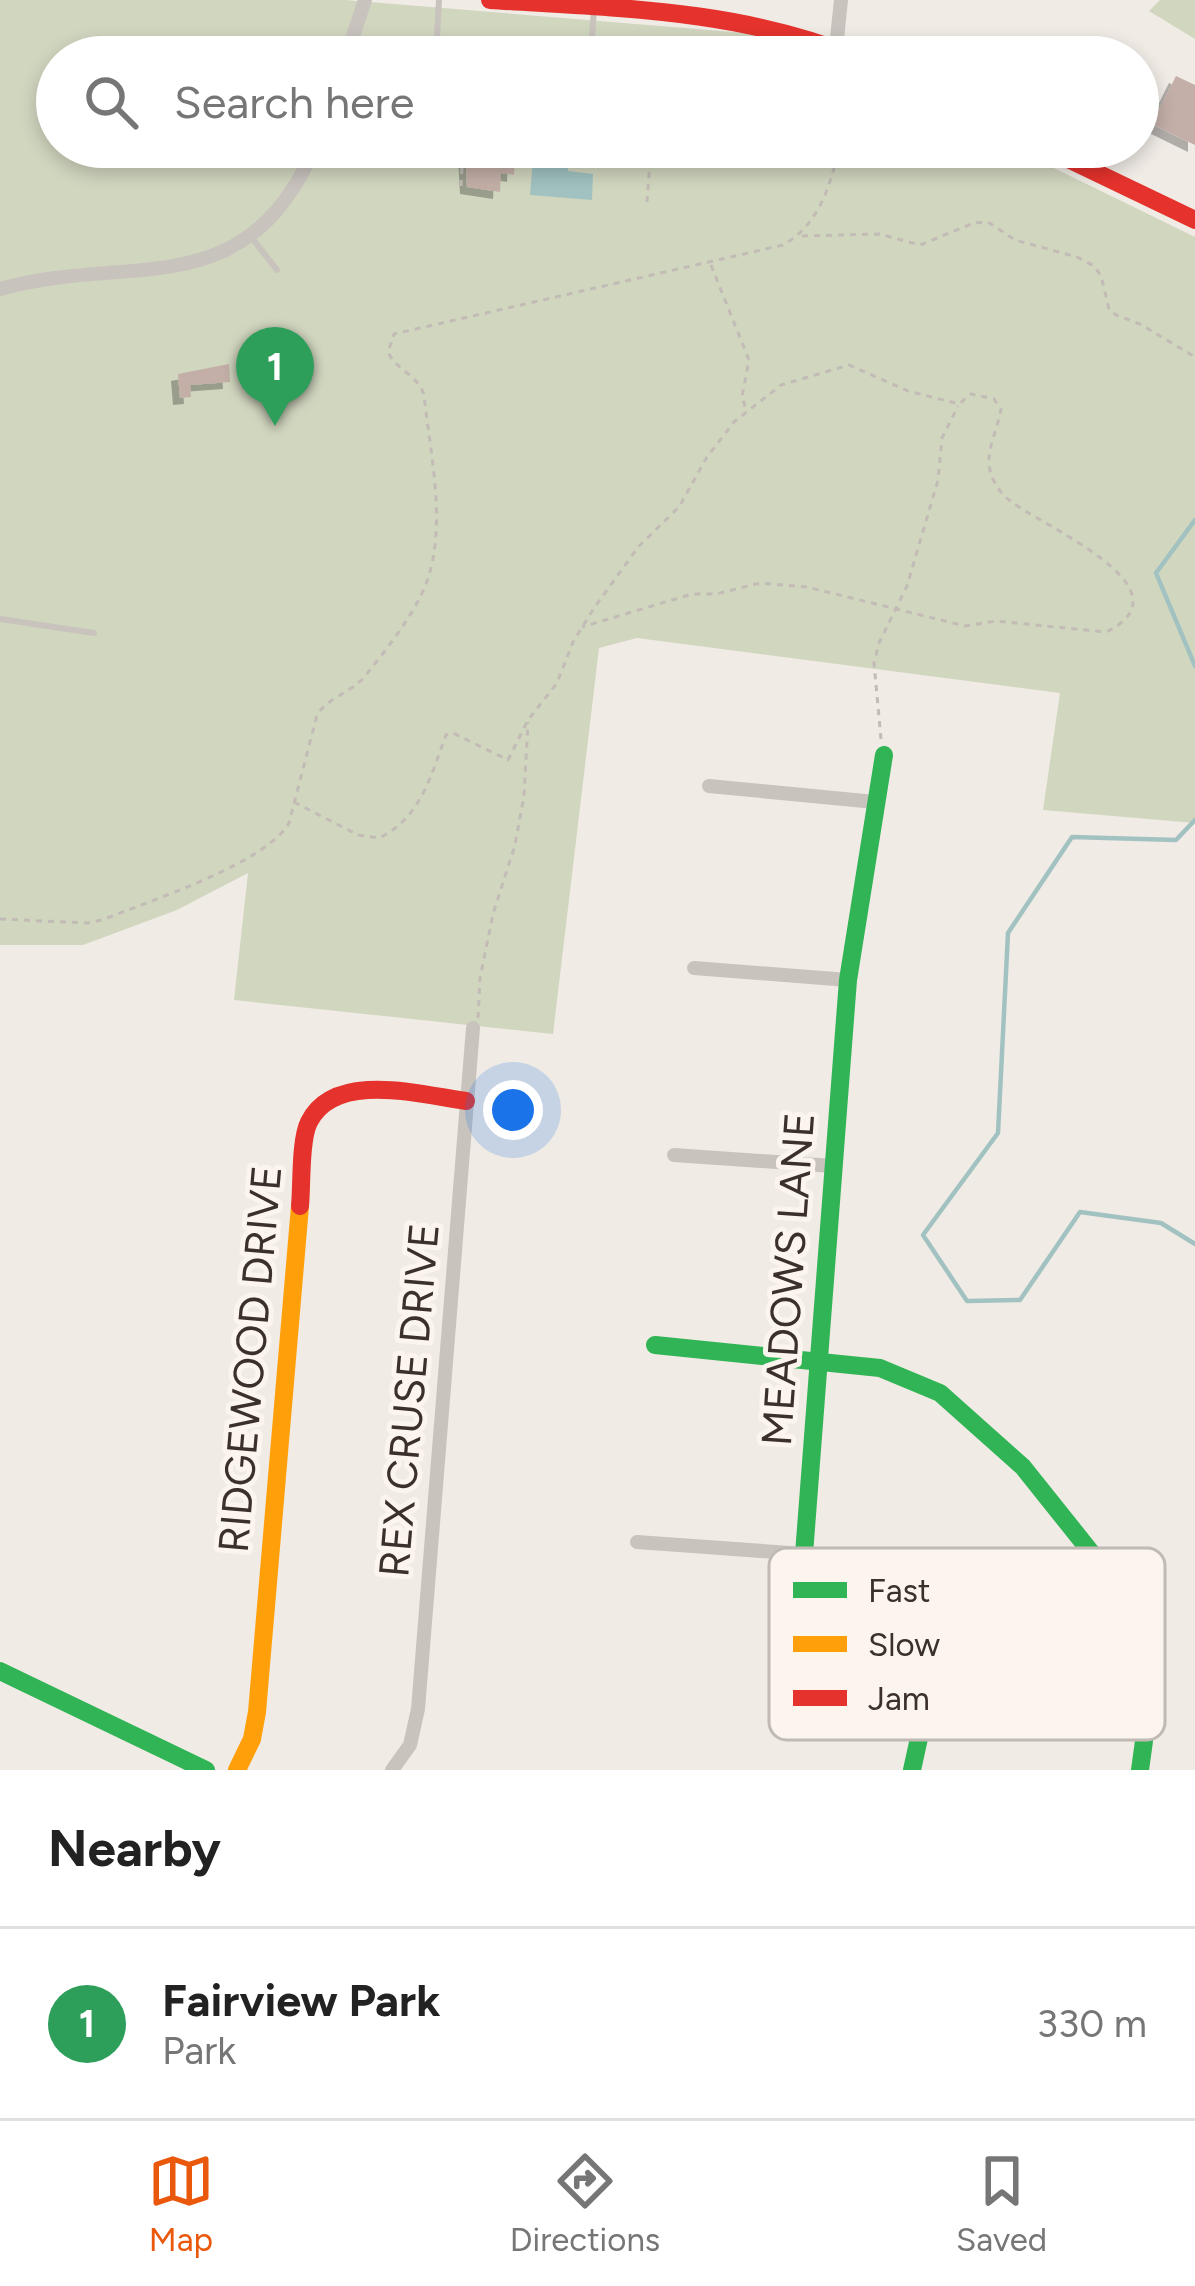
<!DOCTYPE html>
<html lang="en">
<head>
<meta charset="utf-8">
<style>
  :root { --surface:#fff; --page:#f2f2f2; --text:#222; --muted:#767676; --line:#e0e0e0; --accent:#ea580c }
  body { margin:0; font-family:Figtree,sans-serif; background:var(--page); color:var(--text) }
  .you { position:absolute; left:513px; top:1110px; width:42px; height:42px; margin:-30px; border:9px solid #fff; border-radius:50%; background:#1a73e8; box-shadow:0 0 0 18px #1a73e833 }
  .badge { display:grid; place-items:center; width:78px; height:78px; border-radius:50%; background:var(--accent); color:#fff; font-size:39px; font-weight:700 }
  .pin { position:absolute; translate:-50% -99px; filter:drop-shadow(0 3px 6px #0008) }
  .pin::after { content:''; position:absolute; top:63px; width:42px; height:36px; background:inherit; clip-path:polygon(0 0,100% 0,50% 100%) }
  .list { margin:0; padding:0; list-style:none }
  h2 { display:flex; justify-content:space-between; align-items:center; height:156px; margin:0; padding:0 48px; font-size:51px }
  h2 small { font-size:39px; font-weight:400; color:var(--muted) }
  .list li { display:grid; grid-template-columns:78px 1fr auto; gap:36px; align-items:center; box-sizing:border-box; height:192px; padding:0 48px; border-top:3px solid var(--line) }
  .list b { display:block; font-size:45px; white-space:nowrap }
  .list p { margin:0; font-size:39px; white-space:nowrap; color:var(--muted) }
  .list em { font-size:39px; font-style:normal; color:var(--muted) }
  .icon { flex:none; width:66px; height:66px; fill:none; stroke:currentColor; stroke-width:2; stroke-linecap:round; stroke-linejoin:round }
  .map { position:relative; flex:none; width:1195px; height:1770px; overflow:hidden }
  .search { position:absolute; background:var(--surface); box-shadow:0 6px 18px #0003; left:36px; right:36px; top:36px; height:132px; display:flex; align-items:center; gap:30px; box-sizing:border-box; padding:0 42px; border-radius:66px; color:var(--muted); font-size:45px }
  .sheet { height:348px; background:var(--surface) }
  nav { display:flex; justify-content:space-around; align-items:center; box-sizing:border-box; height:168px; border-top:3px solid var(--line); background:var(--surface); font-size:33px; color:var(--muted) }
  nav a { display:grid; justify-items:center; gap:6px }
  nav .on { color:var(--accent) }
  .map>svg:first-child { display:block }
</style>
</head>
<body>
<div class="map">
<svg width="1195" height="1770" viewBox="0 0 1195 1770">
  <defs>
    <filter id="shadow"><feDropShadow dx="-7" dy="7" stdDeviation="0" flood-color="#0004"/></filter>
  </defs>
  <rect width="100%" height="100%" fill="#f0ebe5"/>
  <g fill="#d1d6bf">
    <polygon points="0,0 345,0 745,33 778,39 826,57 57,57 57,147 1011,147 1195,237 1195,823 1043,810 1060,693 637,638 599,648 553,1034 234,1000 248,873 177,910 83,945 0,945"/>
    <polygon points="1160,0 1195,0 1195,39 1149,11"/>
  </g>
  <polygon fill="#a1c2c1" points="534,147 569,147 568,171 593,174 592,200 530,195"/>
  <g fill="none" stroke-linecap="round" stroke-linejoin="round">
    <g stroke="#a1c2c1" stroke-width="4.5">
      <polyline points="1195,520 1156,573 1195,666"/>
      <polyline points="1195,820 1176,840 1072,837 1008,933 998,1133 923,1235 967,1301 1020,1300 1080,1212 1161,1223 1195,1244"/>
    </g>
  </g>
  <g fill="#c3afa7" filter="url(#shadow)">
    <polygon points="1176,76 1195,85 1195,145 1152,124"/>
    <polygon points="471,147 503,147 502,156 515,158 514,175 501,173 500,192 467,187 465,150 471,151"/>
    <polygon points="229,364 230,382 190,385 191,397 180,398 178,374"/>
  </g>
  <g fill="none" stroke-linecap="round" stroke-linejoin="round">
    <g stroke="#c2bbb6" stroke-width="3" stroke-dasharray="6 6" stroke-linecap="butt">
      <polyline points="383,154 465,162"/>
      <polyline points="461,186 463,147"/>
      <polyline points="647,202 651,147"/>
      <polyline points="802,236 879,234 920,245 974,223 988,222 1015,240 1077,257 1094,266 1101,276 1109,309 1116,315 1140,324 1195,357"/>
      <polyline points="711,265 749,360 742,397 746,409"/>
      <polyline points="881,739 874,663 879,643 907,586 938,480 942,438 958,406"/>
      <path d="M294 802 358 835 379 838C421 818 431 775 446 735L453 733 508 760 528 720 557 683 573 642 594 608 639 546 679 507 707 457 734 422 781 385 849 365 908 391 959 404 971 394 994 399 1001 409C997 434 981 457 994 481 998 489 1004 497 1012 502 1038 524 1195 589 1106 632L996 621 965 626 807 587 760 583 716 594H692L582 627"/>
      <path d="M0 919 87 923 102 920C149 901 265 864 289 823L317 715C329 696 352 693 366 675 388 647 415 614 427 581 447 525 430 452 424 395 418 375 396 370 388 352L394 334 783 245C818 226 831 185 839 147"/>
      <polyline points="478,1018 480,978 493,914 515,845 524,796 528,722"/>
    </g>
    <g stroke="#c9c3be" stroke-width="6">
      <polyline points="437,36 439,0"/>
      <polyline points="591,48 594,10"/>
      <polyline points="252,238 277,270"/>
      <polyline points="0,619 94,633"/>
    </g>
    <g stroke="#c9c3be" stroke-width="14">
      <polyline points="836,48 841,0"/>
      <polyline points="346,57 365,0"/>
      <path d="M0 289C133 252 244 308 315 147"/>
      <polyline points="709,786 875,802"/>
      <polyline points="694,968 848,980"/>
      <polyline points="674,1155 833,1166"/>
      <polyline points="637,1542 804,1554"/>
      <polyline points="392,1770 410,1745 418,1709 473,1028"/>
    </g>
    <g stroke="#30b455" stroke-width="18">
      <polyline points="884,755 848,980 804,1554 912,1682 921,1729 912,1770"/>
      <polyline points="655,1345 880,1368 940,1393 1023,1467 1098,1561 1130,1648 1144,1741 1140,1770"/>
      <polyline points="0,1671 206,1770"/>
    </g>
    <polyline stroke="#ff9f0a" stroke-width="18" points="237,1770 252,1739 257,1712 300,1206"/>
    <g stroke="#e5322d" stroke-width="18">
      <path d="M490 0C615 8 738 9 856 57"/>
      <polyline points="1043,147 1195,220"/>
      <path d="M300 1206C302 1185 300 1140 309 1122 335 1070 422 1095 466 1101"/>
    </g>
  </g>
  <g text-anchor="middle" dominant-baseline="central" stroke-width="10" stroke-linejoin="round" paint-order="stroke">
    <g font-size="42" fill="#3b302b" stroke="#fbf5ee">
      <text transform="translate(788 1279) rotate(-86)">MEADOWS LANE</text>
      <text transform="translate(250 1359) rotate(-85)">RIDGEWOOD DRIVE</text>
      <text transform="translate(409 1400) rotate(-85)">REX CRUSE DRIVE</text>
    </g>
  </g>
  <rect x="769" y="1548" width="396" height="192" rx="18" fill="#fbf5ee" stroke="#c1bab4" stroke-width="3"/>
  <rect x="793" y="1582" width="54" height="16" fill="#30b455"/>
  <rect x="793" y="1636" width="54" height="16" fill="#ff9f0a"/>
  <rect x="793" y="1690" width="54" height="16" fill="#e5322d"/>
  <g font-size="33" fill="#3b302b">
    <text x="868" y="1602">Fast</text>
    <text x="868" y="1656">Slow</text>
    <text x="868" y="1710">Jam</text>
  </g>
</svg>
<div class="you"></div>
<div class="pin badge" style="left:275px;top:426px;background:#2e9e5b">1</div>
<div class="search"><svg class="icon" aria-label="search" viewBox="0 0 24 24"><circle cx="10" cy="10" r="6"/><path d="M15 15l6 6"/></svg>Search here</div>
</div>
<section class="sheet">
<h2>Nearby<small></small></h2>
<ul class="list">
<li><span class="badge" style="background:#2e9e5b">1</span><div><b>Fairview Park</b><p>Park</p></div><em>330 m</em></li>
</ul>
</section>
<nav>
<a class="on"><svg class="icon" aria-label="map" viewBox="0 0 24 24"><path d="M3 6l6-2 6 2 6-2v14l-6 2-6-2-6 2zM9 4v14M15 6v14"/></svg>Map</a>
<a><svg class="icon" aria-label="directions" viewBox="0 0 24 24"><path d="M12 3l9 9-9 9-9-9zM9 14v-3h6M13 9l2 2-2 2"/></svg>Directions</a>
<a><svg class="icon" aria-label="saved" viewBox="0 0 24 24"><path d="M7 4h10v16l-5-4-5 4z"/></svg>Saved</a>
</nav>
</body>
</html>
